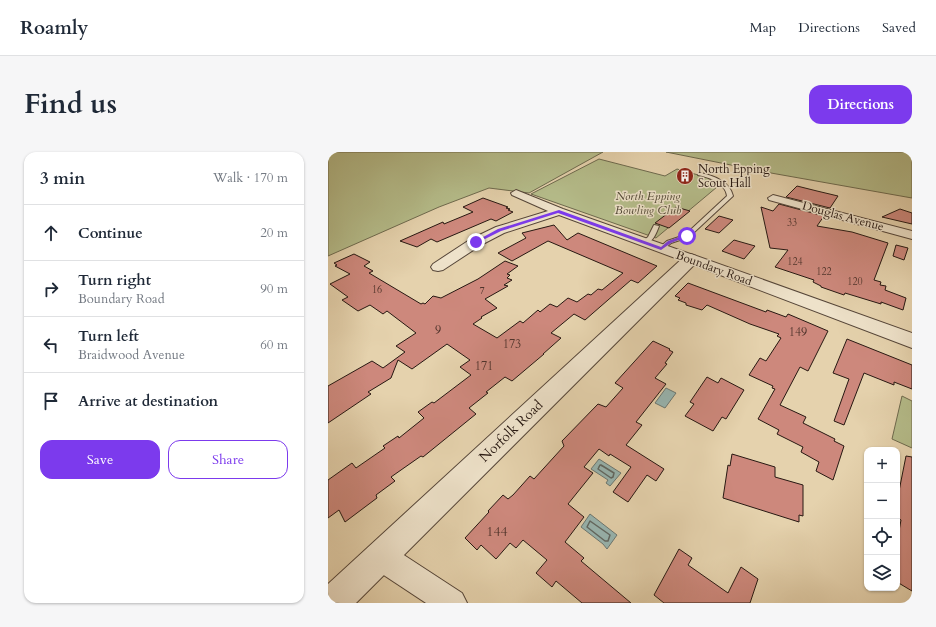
<!DOCTYPE html>
<html lang="en">
<head>
<meta charset="utf-8">
<style>
  :root { --surface:#fff; --page:#f6f6f7; --text:#1f2937; --muted:#747a83; --line:#e0e1e3; --accent:#7c3aed }
  body { margin:0; font-family:Cardo,serif; background:var(--page); color:var(--text) }
  .controls { position:absolute; right:12px; bottom:12px; display:grid; overflow:hidden; border-radius:8px; box-shadow:0 1px 3px #0004 }
  .controls button { width:36px; height:36px; display:grid; place-items:center; padding:0; border:0; border-bottom:1px solid var(--line); background:var(--surface); color:var(--text); font:20px sans-serif }
  .stop { position:absolute; width:12px; height:12px; margin:-9px; border:3px solid #7c3aed; border-radius:50%; background:#fff }
  .stop.end { background:#7c3aed; border-color:#fff; box-shadow:0 1px 4px #0008 }
  .list { margin:0; padding:0; list-style:none }
  h2 { display:flex; justify-content:space-between; align-items:center; height:52px; margin:0; padding:0 16px; font-size:17px }
  h2 small { font-size:13px; font-weight:400; color:var(--muted) }
  .list li { display:grid; grid-template-columns:26px 1fr auto; gap:12px; align-items:center; box-sizing:border-box; height:56px; padding:0 16px; border-top:1px solid var(--line) }
  .list b { display:block; font-size:15px; white-space:nowrap }
  .list p { margin:0; font-size:13px; white-space:nowrap; color:var(--muted) }
  .list em { font-size:13px; font-style:normal; color:var(--muted) }
  .actions { display:flex; gap:8px; padding:12px 16px }
  .actions a { flex:1; padding:9px 0; border:1px solid var(--accent); border-radius:12px; text-align:center; font-size:14px; color:var(--accent) }
  .actions .main { background:var(--accent); color:#fff }
  .icon { flex:none; width:22px; height:22px; fill:none; stroke:currentColor; stroke-width:2; stroke-linecap:round; stroke-linejoin:round }
  .map { position:relative; flex:none; width:584px; height:451px; overflow:hidden; border-radius:12px }
  header { display:flex; align-items:center; gap:24px; box-sizing:border-box; height:56px; padding:0 20px; background:var(--surface); border-bottom:1px solid var(--line) }
  header strong { font-size:19px }
  nav { display:flex; gap:22px; margin-inline-start:auto; font-size:14px }
  .intro { display:flex; align-items:center; justify-content:space-between; box-sizing:border-box; height:96px; padding:0 24px }
  h1 { margin:0; font-size:28px }
  .button { padding:10px 18px; border-radius:12px; background:var(--accent); color:#fff; font-size:14px; font-weight:700 }
  main { display:flex; gap:24px; padding:0 24px }
  aside { flex:1; background:var(--surface); border-radius:12px; box-shadow:0 1px 3px #0004 }
  .map>svg:first-child { display:block }
</style>
</head>
<body>
<header>
<strong>Roamly</strong>
<nav><a>Map</a><a>Directions</a><a>Saved</a></nav>
</header>
<div class="intro"><h1>Find us</h1><a class="button">Directions</a></div>
<main>
<aside>
<h2>3 min<small>Walk · 170 m</small></h2>
<ul class="list">
<li><svg class="icon" aria-label="ahead" viewBox="0 0 24 24"><path d="M12 20V5M6 11l6-6 6 6"/></svg><div><b>Continue</b></div><em>20 m</em></li>
<li><svg class="icon" aria-label="right" viewBox="0 0 24 24"><path d="M7 20v-9h11M14 6l5 5-5 5"/></svg><div><b>Turn right</b><p>Boundary Road</p></div><em>90 m</em></li>
<li><svg class="icon" aria-label="left" viewBox="0 0 24 24"><path d="M17 20v-9H6M10 6l-5 5 5 5"/></svg><div><b>Turn left</b><p>Braidwood Avenue</p></div><em>60 m</em></li>
<li><svg class="icon" aria-label="arrive" viewBox="0 0 24 24"><path d="M6 21V4h12l-3 4 3 4H6"/></svg><div><b>Arrive at destination</b></div></li>
</ul>
<div class="actions"><a class="main">Save</a><a>Share</a></div>
</aside>
<div class="map">
<svg width="584" height="451" viewBox="0 0 584 451">
  <rect width="100%" height="100%" fill="#e5d2ad"/>
  <filter id="stains"><feTurbulence type="fractalNoise" baseFrequency=".005" numOctaves="4"/><feColorMatrix values="0 0 0 0 .2 0 0 0 0 .09 0 0 0 0 .02 0 0 0 .5 -.17"/></filter>
  <radialGradient id="worn" r=".72"><stop offset=".6" stop-color="#630" stop-opacity="0"/><stop offset="1" stop-color="#630" stop-opacity=".3"/></radialGradient>
  <g fill="#b5bc8a" stroke="#6e6a4e">
    <polygon points="0,0 275,0 201,41 161,36 111,55 0,104"/>
    <polygon points="338,0 584,0 584,46 443,21"/>
    <polygon points="271,7 337,24 349,17 395,30 328,86 203,42"/>
    <polygon points="574,244 584,249 584,296 564,287"/>
  </g>
  <g fill="#98b6b2" stroke="#6b7772">
    <polygon points="338,236 348,241 337,256 327,251"/>
    <polygon points="271,307 293,321 282,334 278,331 280,328 263,317"/>
    <polygon points="262,362 289,383 279,397 275,392 253,375"/>
  </g>
  <g fill="none" stroke-linecap="round" stroke-linejoin="round">
    <polyline stroke="#606762" stroke-width="1" points="271,314 272,313 274,314"/>
    <g stroke="#606762" stroke-width="1.5">
      <polyline points="272,313 270,317 283,326 285,325 286,321 273,313"/>
      <polygon points="262,369 282,383 280,389 277,389 259,375"/>
    </g>
  </g>
  <g fill="#cd887c" stroke="#271812">
    <polygon points="469,34 489,39 510,44 502,56 458,45"/>
    <polygon points="155,46 180,55 178,56 182,57 180,58 185,60 168,69 163,67 109,90 103,87 89,95 72,89 115,70 116,72 145,60 135,55"/>
    <polygon points="451,52 496,64 489,74 524,80 560,91 546,128 553,130 552,133 558,134 557,138 578,146 575,158 553,150 553,152 517,141 516,143 493,135 493,134 485,130 486,128 447,115 460,98 442,96 433,55 445,59"/>
    <polygon points="348,55 362,59 341,76 327,71"/>
    <polygon points="572,57 584,61 584,72 554,65"/>
    <polygon points="391,64 405,68 391,81 377,77"/>
    <polygon points="226,73 239,88 250,81 329,114 310,131 303,128 257,168 246,162 223,181 233,186 215,202 216,202 184,229 177,225 158,240 160,241 141,256 148,262 95,305 93,304 63,325 67,329 48,343 49,346 17,370 11,358 0,366 0,328 24,311 28,316 57,296 55,294 70,284 71,286 96,266 90,260 104,250 106,251 143,223 132,215 142,208 119,192 84,217 70,208 63,226 40,240 43,242 0,271 0,234 44,209 55,216 77,200 68,194 88,181 59,159 55,162 42,153 30,159 14,148 20,145 2,132 22,122 7,114 9,113 6,111 26,102 42,110 36,114 45,119 41,121 93,152 95,151 97,152 105,144 113,146 150,127 177,109 190,114 179,122 182,123 179,126 184,128 176,133 180,134 157,147 169,156 153,165 154,166 145,172 169,186 192,169 195,171 210,158 212,160 222,152 229,155 240,146 249,150 260,142 263,143 270,137 274,138 295,121 220,89 184,109 170,101 198,86 194,81"/>
    <polygon points="406,88 427,94 416,107 394,99"/>
    <polygon points="568,93 580,96 576,108 565,104"/>
    <polygon points="360,131 438,160 439,158 458,165 460,162 500,179 480,219 472,215 452,253 478,265 475,271 507,287 506,289 516,294 505,328 488,319 491,310 473,300 475,295 449,282 451,278 430,267 447,237 444,236 445,234 421,223 432,206 438,209 453,186 449,184 451,182 422,172 379,153 374,158 358,153 358,151 350,148 352,146 347,144"/>
    <polygon points="519,187 584,213 584,237 566,230 566,233 536,221 516,273 506,269 521,227 505,221"/>
    <polygon points="325,189 342,197 341,198 345,200 337,211 339,212 327,226 338,232 308,270 314,273 298,293 336,317 328,329 319,323 300,350 285,340 303,315 282,302 281,304 271,297 256,315 265,321 240,352 256,365 237,390 256,406 253,409 303,451 254,451 228,429 224,435 208,421 219,408 195,388 188,396 182,391 168,407 153,393 149,398 137,386 161,360 160,359 175,343 180,347 185,343 202,324 206,327 236,294 234,289 270,252 278,255 295,236 287,231"/>
    <polygon points="379,225 390,231 393,226 416,238 398,267 394,265 385,279 357,264 366,252 362,250"/>
    <polygon points="404,302 447,315 447,325 475,333 475,364 471,363 471,370 395,346 400,313 402,314"/>
    <polygon points="578,304 584,305 584,439 569,430 569,390 573,368 569,365 569,349"/>
    <polygon points="351,397 364,406 360,413 400,441 413,415 430,427 422,451 336,451 326,443"/>
  </g>
  <g fill="none" stroke-linecap="round" stroke-linejoin="round">
    <g stroke="#564639" stroke-width="2">
      <g id="service">
        <path d="M372 21C385 23 402 30 405 44L361 85 343 91 335 98H331V96L339 89 357 83 399 44C398 32 381 25 370 23V21Z"/>
        <path d="M326 73 331 74C328 82 324 93 314 92V90L320 85Z"/>
      </g>
    </g>
    <g stroke="#564639" stroke-width="2">
      <g id="minor">
        <polygon points="188,38 235,57 368,104 370,107 368,110 363,111 358,110 231,63 176,81 153,93 115,118 110,119 105,118 103,115 105,112 143,87 168,75 220,59 184,43 183,41"/>
        <polygon points="445,43 584,79 584,87 441,48 440,46"/>
        <polygon points="52,390 62,394 134,441 139,451 98,451 42,414 38,404 42,394"/>
      </g>
    </g>
    <g stroke="#564639" stroke-width="2">
      <polygon id="tertiary" points="363,102 584,181 584,196 366,113 28,451 0,451 0,432 357,104"/>
    </g>
    <use href="#service" fill="#eee2ca" fill-rule="evenodd"/>
    <use href="#minor" fill="#eee2ca" fill-rule="evenodd"/>
    <use href="#tertiary" fill="#eee2ca" fill-rule="evenodd"/>
  </g>
  <polygon fill="#7c3aed" points="231,58 333,95 340,89 359,82 361,84 343,91 333,98 230,61 173,79 149,91 146,90 170,77"/>
  <defs>
    <g id="building-disc" transform="scale(0.9)"><circle r="9.5" fill="#8f2418" stroke="#eee2ca"/><path d="M-4-6H4V6H1V3H-1V6H-4ZM-2.5-4.3h1.7v1.8h-1.7ZM.8-4.3h1.7v1.8H.8ZM-2.5-1h1.7V.8h-1.7ZM.8-1h1.7V.8H.8Z" fill="#fff"/></g>
  </defs>
  <g fill-rule="evenodd">
    <use href="#building-disc" x="357" y="24"/>
  </g>
  <g text-anchor="middle" dominant-baseline="central" stroke-width="3" stroke-linejoin="round" paint-order="stroke">
    <g font-size="10" fill="#50342c">
      <text x="464" y="71">33</text>
      <text x="467" y="110">124</text>
      <text x="496" y="120">122</text>
      <text x="527" y="130">120</text>
      <text x="49" y="138">16</text>
      <text x="154" y="139">7</text>
    </g>
    <g font-size="12" fill="#271812" stroke="#eee2ca" text-anchor="start">
      <text x="370" y="17">North Epping<tspan x="370" dy="14">Scout Hall</tspan></text>
    </g>
    <g font-size="12" font-style="italic" fill="#524936" stroke="#eee2ca">
      <text x="320" y="44">North Epping<tspan x="320" dy="14">Bowling Club</tspan></text>
    </g>
    <g font-size="12" fill="#271812" stroke="#eee2ca">
      <text transform="translate(515 64) rotate(15)">Douglas Avenue</text>
      <text transform="translate(386 116) rotate(20)">Boundary Road</text>
    </g>
    <g font-size="12" fill="#50342c">
      <text x="110" y="178">9</text>
      <text x="470" y="180">149</text>
      <text x="184" y="192">173</text>
      <text x="156" y="214">171</text>
    </g>
    <g font-size="14" fill="#271812" stroke="#eee2ca">
      <text transform="translate(183 279) rotate(-44)">Norfolk Road</text>
    </g>
    <g font-size="14" fill="#50342c">
      <text x="169" y="379">144</text>
    </g>
  </g>
  <rect width="100%" height="100%" filter="url(#stains)"/>
  <rect width="100%" height="100%" fill="url(#worn)"/>
</svg>
<div class="controls">
<button>+</button>
<button>−</button>
<button><svg class="icon" aria-label="locate" viewBox="0 0 24 24"><circle cx="12" cy="12" r="6"/><path d="M12 2v4M12 18v4M2 12h4M18 12h4"/></svg></button>
<button><svg class="icon" aria-label="layers" viewBox="0 0 24 24"><path d="M12 4l9 5-9 5-9-5zM3 14l9 5 9-5"/></svg></button>
</div>
<div class="stop" style="left:359px;top:84px"></div>
<div class="stop end" style="left:148px;top:90px"></div>
</div>
</main>
</body>
</html>
